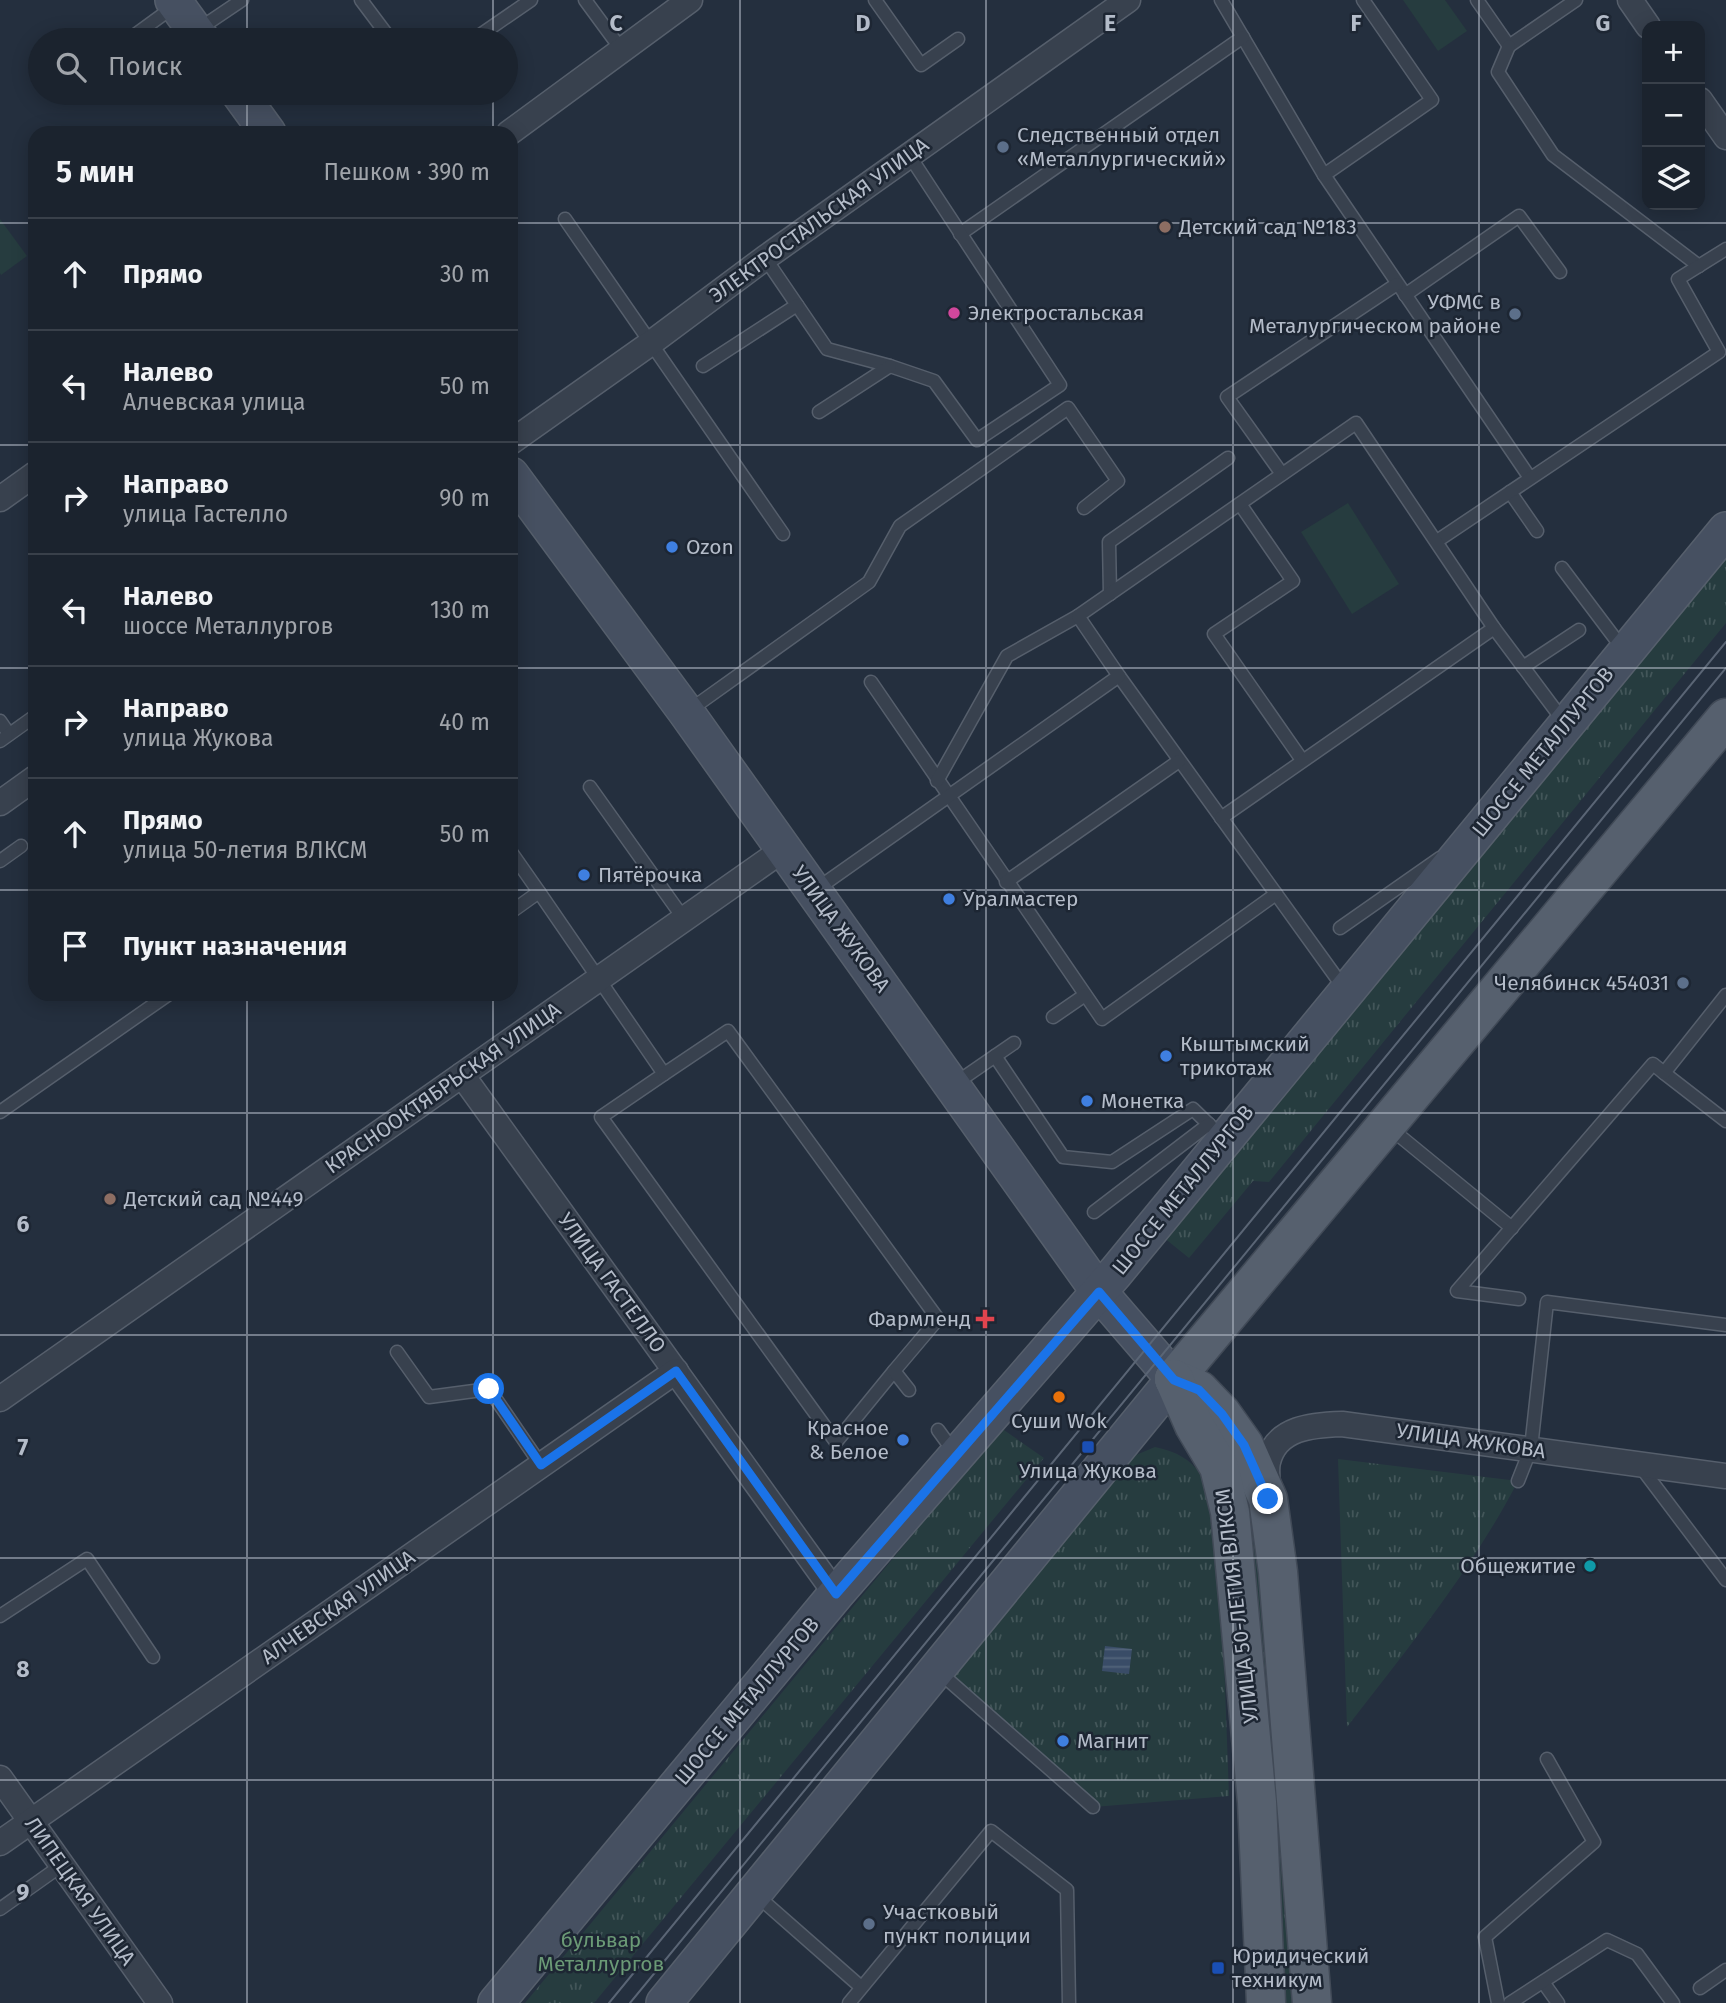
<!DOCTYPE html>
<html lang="ru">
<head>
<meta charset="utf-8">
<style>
  :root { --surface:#1b232e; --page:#242b36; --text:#f1f3f6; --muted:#a0a4aa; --line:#39404a }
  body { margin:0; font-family:"Fira Sans",sans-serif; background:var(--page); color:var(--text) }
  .controls { position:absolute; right:21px; top:21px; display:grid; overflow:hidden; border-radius:14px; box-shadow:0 4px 18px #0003 }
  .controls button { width:63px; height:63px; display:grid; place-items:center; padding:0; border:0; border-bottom:2px solid var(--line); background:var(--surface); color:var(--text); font:35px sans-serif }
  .stop { position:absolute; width:21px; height:21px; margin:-16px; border:5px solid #1a73e8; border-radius:50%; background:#fff }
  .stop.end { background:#1a73e8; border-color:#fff; box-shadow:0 2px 7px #0008 }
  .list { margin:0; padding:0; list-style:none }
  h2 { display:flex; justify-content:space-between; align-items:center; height:91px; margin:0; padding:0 28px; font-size:30px }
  h2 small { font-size:23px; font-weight:400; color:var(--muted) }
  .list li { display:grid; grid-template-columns:46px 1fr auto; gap:21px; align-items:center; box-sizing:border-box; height:112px; padding:0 28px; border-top:2px solid var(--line) }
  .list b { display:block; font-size:26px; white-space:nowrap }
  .list p { margin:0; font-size:23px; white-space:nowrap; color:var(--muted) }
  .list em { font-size:23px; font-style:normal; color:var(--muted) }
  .icon { flex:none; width:38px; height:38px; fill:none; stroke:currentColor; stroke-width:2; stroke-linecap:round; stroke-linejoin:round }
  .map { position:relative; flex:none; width:1726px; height:2003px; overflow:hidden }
  .search { position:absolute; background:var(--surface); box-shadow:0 4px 18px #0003; left:28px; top:28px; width:490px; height:77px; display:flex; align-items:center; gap:18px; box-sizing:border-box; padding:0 24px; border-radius:38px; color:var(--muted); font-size:26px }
  .panel { position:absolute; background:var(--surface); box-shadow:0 4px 18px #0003; left:28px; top:126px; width:490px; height:875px; border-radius:21px }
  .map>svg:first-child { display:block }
</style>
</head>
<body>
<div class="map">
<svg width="1726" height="2003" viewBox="0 0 1726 2003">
  <defs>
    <pattern id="grass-tufts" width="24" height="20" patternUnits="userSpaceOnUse" patternTransform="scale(1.75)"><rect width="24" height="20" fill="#263c3f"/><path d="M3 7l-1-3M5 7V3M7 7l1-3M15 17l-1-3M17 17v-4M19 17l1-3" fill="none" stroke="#435659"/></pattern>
    <pattern id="water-rules" width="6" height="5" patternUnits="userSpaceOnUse" patternTransform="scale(1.75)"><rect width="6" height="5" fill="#394c67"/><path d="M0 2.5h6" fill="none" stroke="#53647b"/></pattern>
  </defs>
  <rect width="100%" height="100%" fill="#242f3e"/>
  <g fill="url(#grass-tufts)">
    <polygon points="1726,539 1726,623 1269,1182 1253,1181 1189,1258 1158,1233"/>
    <polygon points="1001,1428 1044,1458 594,2003 525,2003"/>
    <path d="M1155 1447C1200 1456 1207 1482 1219 1521L1229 1796 1093 1807 945 1676 1113 1470 1136 1455Z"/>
    <path d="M1338 1459 1518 1481C1472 1570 1408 1648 1347 1727Z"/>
    <polygon points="1248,1497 1258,1498 1293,2003 1283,2003 1280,1884"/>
  </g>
  <g fill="#263c3f">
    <polygon points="1403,0 1445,0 1467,31 1438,51"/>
    <polygon points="0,219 27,256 1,275 0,273"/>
    <polygon points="1348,503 1399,584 1352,614 1301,532"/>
  </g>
  <polygon fill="url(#water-rules)" points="1105,1646 1132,1649 1129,1674 1102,1671"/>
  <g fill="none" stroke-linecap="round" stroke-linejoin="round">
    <g stroke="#565f6c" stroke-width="15">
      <g id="lane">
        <polyline points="361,0 391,40"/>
        <polyline points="585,0 621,49"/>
        <polyline points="875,0 921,65 958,39"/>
        <polyline points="1221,0 1324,175 1530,478"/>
        <polyline points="1477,0 1509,46 1576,0"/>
        <polyline points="199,29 242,0"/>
        <polyline points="128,40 176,5"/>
        <polyline points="473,40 531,0"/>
        <polyline points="1509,46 1498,72 1553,155 1699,266"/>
        <polyline points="1324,175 1432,100 1363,0"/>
        <polyline points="565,219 783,534"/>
        <polyline points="960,234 1243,37"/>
        <polyline points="765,258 827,349 890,366 934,381 977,440 1060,385 909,155"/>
        <polyline points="1405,295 1519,216 1560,272"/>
        <polyline points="703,366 797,305"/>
        <polyline points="819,412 890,366"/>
        <polyline points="1282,474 1227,397 1397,284"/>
        <polyline points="1510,492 1537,531"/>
        <polyline points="1240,504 1293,581 1214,634 1302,760"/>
        <polyline points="1437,541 1719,352 1678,279 1726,249"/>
        <polyline points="1562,568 1623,649"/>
        <polyline points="1110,594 1109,542 1228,458"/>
        <polyline points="1523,667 1579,630"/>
        <polyline points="1119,676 1346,991"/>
        <polyline points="871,682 1102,1019 1276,894"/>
        <polyline points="687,712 869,582 900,526 1068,408 1118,481 1084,508"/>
        <polyline points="0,721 9,734"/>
        <polyline points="0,741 35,716"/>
        <polyline points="937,781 1007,656 1078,616"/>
        <polyline points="590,787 684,919"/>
        <polyline points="1221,818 1494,628"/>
        <polyline points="511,852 539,892"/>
        <polyline points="0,861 21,846"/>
        <polyline points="1006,882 1179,761"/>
        <polyline points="814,891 1119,676 1078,616 1356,423 1494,628 1565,723"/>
        <polyline points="511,912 539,892 664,1074 601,1117 836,1442 894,1371"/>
        <polyline points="1340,928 1440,858"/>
        <polyline points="1053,1017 1085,995"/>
        <polyline points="995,1056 1063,1157 1112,1162 1193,1109 1224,1139"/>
        <polyline points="1664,1073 1726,1121"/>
        <polyline points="664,1074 728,1031 938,1319 894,1371 909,1390"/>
        <polyline points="953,1085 1014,1043"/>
        <polyline points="0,1112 169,994"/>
        <polyline points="1390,1128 1512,1228"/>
        <polyline points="1094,1212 1209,1124"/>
        <polyline points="1519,1299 1457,1291 1653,1064 1664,1073 1726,995"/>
        <polyline points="397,1352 429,1397 489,1389 541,1465"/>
        <polyline points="938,1430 954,1452"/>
        <polyline points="1640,1466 1726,1580"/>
        <polyline points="1518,1481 1531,1448 1547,1302 1726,1325"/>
        <polyline points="0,1616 87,1559 153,1657"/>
        <polyline points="938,1671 1093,1807"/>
        <polyline points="754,1893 861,1987"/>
        <polyline points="0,1909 62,1865"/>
        <polyline points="1543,1982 1558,2003"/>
        <polyline points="1700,1988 1726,1970"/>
        <polyline points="849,2003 991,1831 1067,1890 1069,2003"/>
        <polyline points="1498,2003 1485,1937 1594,1842 1547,1759"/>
        <polyline points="1510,2003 1607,1940 1637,1954 1673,2003"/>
      </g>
    </g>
    <g stroke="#565f6c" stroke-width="27">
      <g id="street">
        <polyline points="1630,0 1648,26"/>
        <polyline points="1700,100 1726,137"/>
        <polyline points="509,133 690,0"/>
        <polyline points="511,442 651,343 765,258 1128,0"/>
        <polyline points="0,499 35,474"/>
        <polyline points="0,803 35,778"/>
        <polyline points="462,1075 836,1594"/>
        <polyline points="0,1399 784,849"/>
        <path d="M1268 1490C1268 1481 1266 1470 1268 1462 1276 1427 1313 1425 1342 1424L1726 1476"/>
        <polyline points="0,1778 160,2003"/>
        <polyline points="0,1843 676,1371"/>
      </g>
    </g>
    <g stroke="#565f6c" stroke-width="38">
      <g id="secondary">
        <polyline points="173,0 202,40"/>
        <polyline points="239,93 268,133"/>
        <polyline points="511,475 686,712 1099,1292 1174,1379 664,2003"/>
        <polyline points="496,2003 836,1594 1116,1272 1726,530"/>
      </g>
    </g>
    <g stroke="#414a57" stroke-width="41">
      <g id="primary">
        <polyline points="1174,1379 1726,718"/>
        <polyline points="1174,1379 1199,1390 1222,1414 1244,1445 1268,1499 1278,1572 1312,2003"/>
        <polyline points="1174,1379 1194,1425 1219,1467 1230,1512 1257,1802 1266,2003"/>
      </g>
    </g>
    <use href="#lane" stroke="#38414e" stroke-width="12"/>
    <use href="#street" stroke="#38414e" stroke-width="24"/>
    <use href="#secondary" stroke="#465061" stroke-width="35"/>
    <use href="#primary" stroke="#56606e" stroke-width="38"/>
    <g stroke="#5a6575" stroke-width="2">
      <polyline points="609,2003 1726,642"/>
      <polyline points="630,2003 1726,668"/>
    </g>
  </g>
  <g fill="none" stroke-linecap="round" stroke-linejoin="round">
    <polyline stroke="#1a73e8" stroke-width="9" points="489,1389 541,1465 676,1371 836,1594 1099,1292 1174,1380 1199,1390 1222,1414 1244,1445 1268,1499"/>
  </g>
  <path fill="none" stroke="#b4bcc9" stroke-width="2" stroke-opacity="0.55" d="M247 0V40M493 0V40M740 0V2003M986 0V2003M1233 0V2003M1479 0V2003M247 93V133M493 93V133M0 223H35M511 223H1726M0 445H35M511 445H1726M0 668H35M511 668H1726M0 890H35M511 890H1726M247 994V2003M493 994V2003M0 1113H1726M0 1335H1726M0 1558H1726M0 1780H1726"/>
  <g fill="#5c6f8a" stroke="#1d2633" stroke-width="2.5">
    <circle cx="1003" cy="147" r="7"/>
    <circle cx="1515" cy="314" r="7"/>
    <circle cx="1683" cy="983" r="7"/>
    <circle cx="869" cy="1924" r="7"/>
  </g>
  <g fill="#8d6e63" stroke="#1d2633" stroke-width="2.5">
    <circle cx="1165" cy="227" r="7"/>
    <circle cx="110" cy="1199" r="7"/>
  </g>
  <circle fill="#d1479c" stroke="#1d2633" stroke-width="2.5" cx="954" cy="313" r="7"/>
  <g fill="#3f7fe0" stroke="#1d2633" stroke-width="2.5">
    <circle cx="672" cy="547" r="7"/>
    <circle cx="584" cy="875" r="7"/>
    <circle cx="949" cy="899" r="7"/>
    <circle cx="1166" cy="1056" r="7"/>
    <circle cx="1087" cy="1101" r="7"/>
    <circle cx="903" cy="1440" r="7"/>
    <circle cx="1063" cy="1741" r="7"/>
  </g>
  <path fill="#e0444e" stroke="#1d2633" stroke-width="2.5" d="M981.5 1308.5h7v7h7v7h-7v7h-7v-7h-7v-7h7z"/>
  <circle fill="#e8710a" stroke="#1d2633" stroke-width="2.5" cx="1059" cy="1397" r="7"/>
  <g fill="#1a4fb4" stroke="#1d2633" stroke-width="2.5">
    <rect x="1081" y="1440" width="14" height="14" rx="3.5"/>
    <rect x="1211" y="1961" width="14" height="14" rx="3.5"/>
  </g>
  <circle fill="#0f9aa8" stroke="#1d2633" stroke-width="2.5" cx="1590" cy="1566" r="7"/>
  <g text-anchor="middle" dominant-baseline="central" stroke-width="5" stroke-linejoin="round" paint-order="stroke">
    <g font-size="21" fill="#b4bcc9" stroke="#1d2633" text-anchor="start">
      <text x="1017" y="135">Следственный отдел<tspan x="1017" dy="24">«Металлургический»</tspan></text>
      <text x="1179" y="227">Детский сад №183</text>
      <text x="1501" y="302" text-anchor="end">УФМС в<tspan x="1501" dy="24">Металургическом районе</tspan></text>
      <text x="968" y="313">Электростальская</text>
      <text x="686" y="547">Ozon</text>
      <text x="598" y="875">Пятёрочка</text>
      <text x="963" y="899">Уралмастер</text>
      <text x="1669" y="983" text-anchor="end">Челябинск 454031</text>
      <text x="1180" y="1044">Кыштымский<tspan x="1180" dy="24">трикотаж</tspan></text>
      <text x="1101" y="1101">Монетка</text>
      <text x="124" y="1199">Детский сад №449</text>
      <text x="971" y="1319" text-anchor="end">Фармленд</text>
      <text x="1059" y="1421" text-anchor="middle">Суши Wok</text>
      <text x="889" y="1428" text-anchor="end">Красное<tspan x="889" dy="24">&amp; Белое</tspan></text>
      <text x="1088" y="1471" text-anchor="middle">Улица Жукова</text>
      <text x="1576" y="1566" text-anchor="end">Общежитие</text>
      <text x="1077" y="1741">Магнит</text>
      <text x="883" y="1912">Участковый<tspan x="883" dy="24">пункт полиции</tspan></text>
      <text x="1232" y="1956">Юридический<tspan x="1232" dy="24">техникум</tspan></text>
    </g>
    <g font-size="21" fill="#b4bcc9" stroke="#1d2633">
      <text transform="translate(819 220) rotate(-36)">ЭЛЕКТРОСТАЛЬСКАЯ УЛИЦА</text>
      <text transform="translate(1543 752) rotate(-51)">ШОССЕ МЕТАЛЛУРГОВ</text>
      <text transform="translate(841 929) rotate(54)">УЛИЦА ЖУКОВА</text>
      <text transform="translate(443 1088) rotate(-35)">КРАСНООКТЯБРЬСКАЯ УЛИЦА</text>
      <text transform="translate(1183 1190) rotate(-51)">ШОССЕ МЕТАЛЛУРГОВ</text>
      <text transform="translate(612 1283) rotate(54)">УЛИЦА ГАСТЕЛЛО</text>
      <text transform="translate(1471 1441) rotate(8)">УЛИЦА ЖУКОВА</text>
      <text transform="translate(1237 1606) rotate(-97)">УЛИЦА 50-ЛЕТИЯ ВЛКСМ</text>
      <text transform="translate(338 1607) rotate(-35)">АЛЧЕВСКАЯ УЛИЦА</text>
      <text transform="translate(747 1701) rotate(-50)">ШОССЕ МЕТАЛЛУРГОВ</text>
      <text transform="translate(80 1891) rotate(55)">ЛИПЕЦКАЯ УЛИЦА</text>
    </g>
    <g font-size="21" fill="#6b9a76" stroke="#1d2633">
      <text x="601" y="1940">бульвар<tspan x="601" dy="24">Металлургов</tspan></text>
    </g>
  </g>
  <g font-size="23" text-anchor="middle" font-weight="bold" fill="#b4bcc9" stroke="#1d2633" stroke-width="5" stroke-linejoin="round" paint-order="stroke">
    <text x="616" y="31">C</text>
    <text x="863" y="31">D</text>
    <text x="1110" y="31">E</text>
    <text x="1356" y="31">F</text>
    <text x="1603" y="31">G</text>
    <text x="23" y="1232">6</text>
    <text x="23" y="1455">7</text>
    <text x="23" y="1677">8</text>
    <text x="23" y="1900">9</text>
  </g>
</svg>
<div class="controls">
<button>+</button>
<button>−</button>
<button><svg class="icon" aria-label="layers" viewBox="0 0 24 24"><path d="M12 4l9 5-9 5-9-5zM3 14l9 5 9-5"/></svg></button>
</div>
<div class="stop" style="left:489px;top:1389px"></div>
<div class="stop end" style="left:1268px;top:1499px"></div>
<div class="search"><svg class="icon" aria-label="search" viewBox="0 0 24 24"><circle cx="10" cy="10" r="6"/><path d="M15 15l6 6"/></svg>Поиск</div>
<section class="panel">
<h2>5 мин<small>Пешком · 390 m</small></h2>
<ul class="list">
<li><svg class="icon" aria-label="ahead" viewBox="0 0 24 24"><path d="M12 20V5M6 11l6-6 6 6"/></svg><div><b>Прямо</b></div><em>30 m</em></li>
<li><svg class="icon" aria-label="left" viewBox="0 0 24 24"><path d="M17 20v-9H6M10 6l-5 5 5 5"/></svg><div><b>Налево</b><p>Алчевская улица</p></div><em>50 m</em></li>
<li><svg class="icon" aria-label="right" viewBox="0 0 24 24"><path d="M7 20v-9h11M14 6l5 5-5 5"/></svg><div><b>Направо</b><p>улица Гастелло</p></div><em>90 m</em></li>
<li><svg class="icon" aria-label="left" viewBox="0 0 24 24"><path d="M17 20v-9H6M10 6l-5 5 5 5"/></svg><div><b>Налево</b><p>шоссе Металлургов</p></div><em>130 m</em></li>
<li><svg class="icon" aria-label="right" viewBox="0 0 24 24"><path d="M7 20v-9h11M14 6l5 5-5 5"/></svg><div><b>Направо</b><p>улица Жукова</p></div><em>40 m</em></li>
<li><svg class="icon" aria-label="ahead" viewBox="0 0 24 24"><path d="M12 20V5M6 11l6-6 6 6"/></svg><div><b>Прямо</b><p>улица 50-летия ВЛКСМ</p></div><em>50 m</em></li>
<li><svg class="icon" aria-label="arrive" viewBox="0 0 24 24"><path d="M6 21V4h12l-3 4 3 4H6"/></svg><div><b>Пункт назначения</b></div></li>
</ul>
</section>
</div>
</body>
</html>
